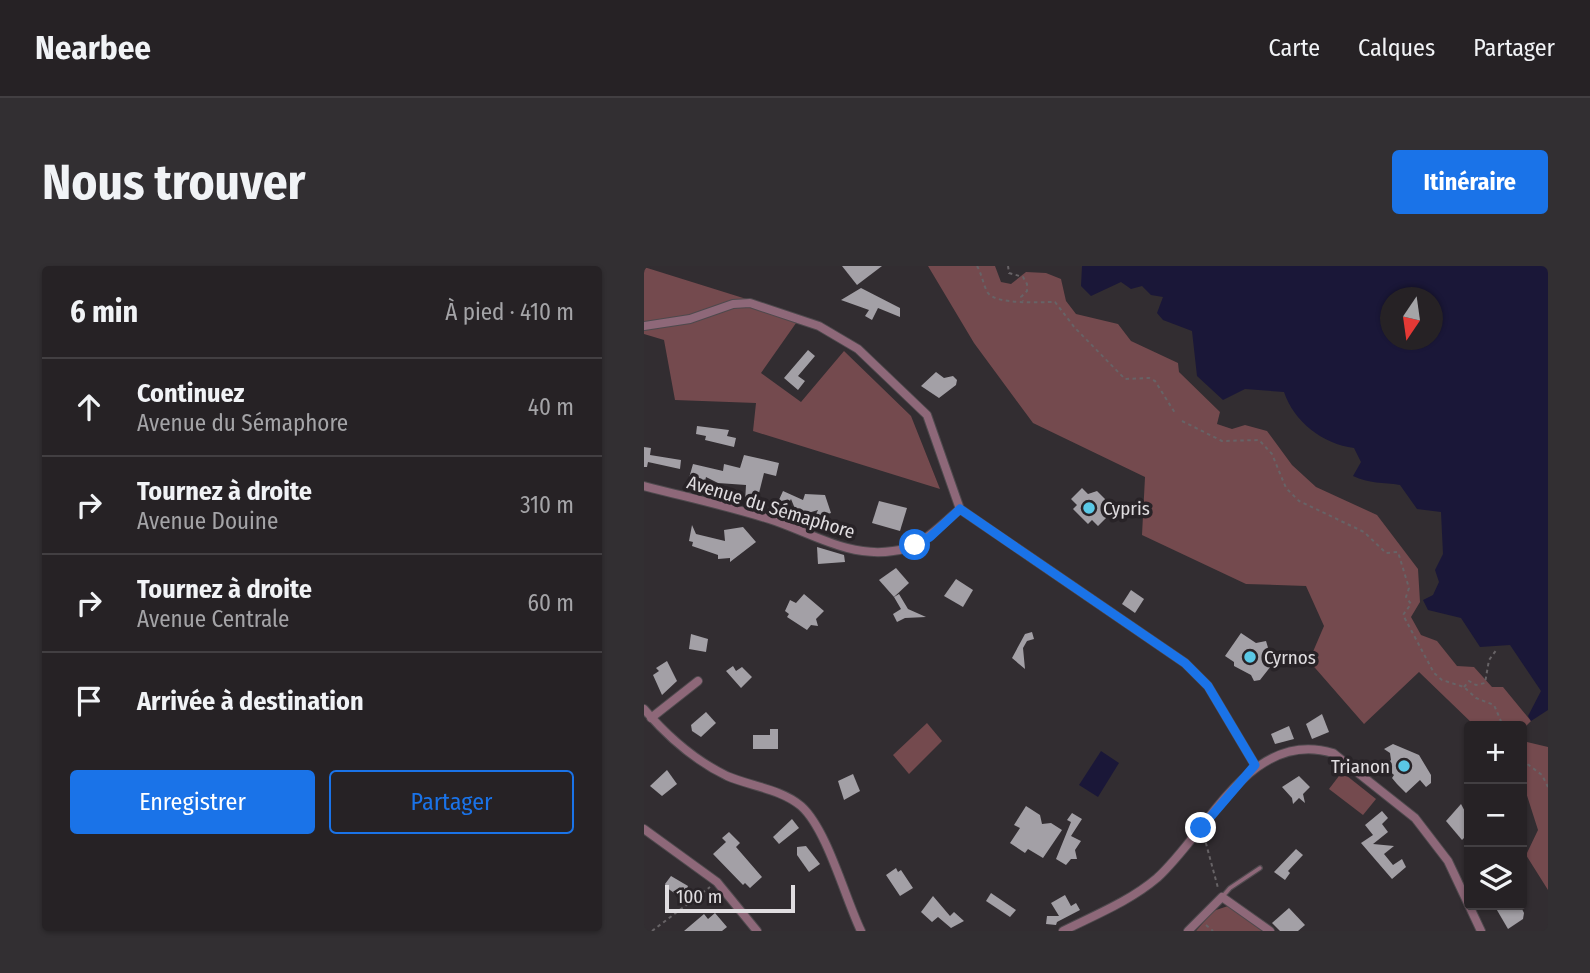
<!DOCTYPE html>
<html lang="fr">
<head>
<meta charset="utf-8">
<style>
  :root { --surface:#262225; --page:#322f32; --text:#f1f3f6; --muted:#a4a4a7; --line:#423f42; --accent:#1a73e8 }
  body { margin:0; font-family:"Fira Sans Condensed",sans-serif; background:var(--page); color:var(--text) }
  .controls { position:absolute; right:21px; bottom:21px; display:grid; overflow:hidden; border-radius:7px; box-shadow:0 2px 5px #0004 }
  .controls button { width:63px; height:63px; display:grid; place-items:center; padding:0; border:0; border-bottom:2px solid var(--line); background:var(--surface); color:var(--text); font:35px sans-serif }
  .compass { position:absolute; left:736px; top:21px; width:63px; height:63px; border-radius:50%; background:var(--surface); box-shadow:0 2px 5px #0004; rotate:193deg }
  .scale { position:absolute; left:21px; bottom:18px; width:130px; box-sizing:border-box; padding-left:7px; border:4px solid #e0dde0; border-top:0; font-size:19px; line-height:24px; white-space:nowrap; color:#e0dde0; -webkit-text-stroke:5px #282327; paint-order:stroke }
  .stop { position:absolute; width:21px; height:21px; margin:-16px; border:5px solid #1a73e8; border-radius:50%; background:#fff }
  .stop.end { background:#1a73e8; border-color:#fff; box-shadow:0 2px 7px #0008 }
  .list { margin:0; padding:0; list-style:none }
  h2 { display:flex; justify-content:space-between; align-items:center; height:91px; margin:0; padding:0 28px; font-size:30px }
  h2 small { font-size:23px; font-weight:400; color:var(--muted) }
  .list li { display:grid; grid-template-columns:46px 1fr auto; gap:21px; align-items:center; box-sizing:border-box; height:98px; padding:0 28px; border-top:2px solid var(--line) }
  .list b { display:block; font-size:26px; white-space:nowrap }
  .list p { margin:0; font-size:23px; white-space:nowrap; color:var(--muted) }
  .list em { font-size:23px; font-style:normal; color:var(--muted) }
  .actions { display:flex; gap:14px; padding:21px 28px }
  .actions a { flex:1; padding:16px 0; border:2px solid var(--accent); border-radius:7px; text-align:center; font-size:24px; color:var(--accent) }
  .actions .main { background:var(--accent); color:#fff }
  .icon { flex:none; width:38px; height:38px; fill:none; stroke:currentColor; stroke-width:2; stroke-linecap:round; stroke-linejoin:round }
  .map { position:relative; flex:none; width:904px; height:665px; overflow:hidden; border-radius:7px }
  header { display:flex; align-items:center; gap:42px; box-sizing:border-box; height:98px; padding:0 35px; background:var(--surface); border-bottom:2px solid var(--line) }
  header strong { font-size:33px }
  nav { display:flex; gap:38px; margin-inline-start:auto; font-size:24px }
  .intro { display:flex; align-items:center; justify-content:space-between; box-sizing:border-box; height:168px; padding:0 42px }
  h1 { margin:0; font-size:49px }
  .button { padding:18px 32px; border-radius:7px; background:var(--accent); color:#fff; font-size:24px; font-weight:700 }
  main { display:flex; gap:42px; padding:0 42px }
  aside { flex:1; background:var(--surface); border-radius:7px; box-shadow:0 2px 5px #0004 }
  .map>svg:first-child { display:block }
</style>
</head>
<body>
<header>
<strong>Nearbee</strong>
<nav><a>Carte</a><a>Calques</a><a>Partager</a></nav>
</header>
<div class="intro"><h1>Nous trouver</h1><a class="button">Itinéraire</a></div>
<main>
<aside>
<h2>6 min<small>À pied · 410 m</small></h2>
<ul class="list">
<li><svg class="icon" aria-label="ahead" viewBox="0 0 24 24"><path d="M12 20V5M6 11l6-6 6 6"/></svg><div><b>Continuez</b><p>Avenue du Sémaphore</p></div><em>40 m</em></li>
<li><svg class="icon" aria-label="right" viewBox="0 0 24 24"><path d="M7 20v-9h11M14 6l5 5-5 5"/></svg><div><b>Tournez à droite</b><p>Avenue Douine</p></div><em>310 m</em></li>
<li><svg class="icon" aria-label="right" viewBox="0 0 24 24"><path d="M7 20v-9h11M14 6l5 5-5 5"/></svg><div><b>Tournez à droite</b><p>Avenue Centrale</p></div><em>60 m</em></li>
<li><svg class="icon" aria-label="arrive" viewBox="0 0 24 24"><path d="M6 21V4h12l-3 4 3 4H6"/></svg><div><b>Arrivée à destination</b></div></li>
</ul>
<div class="actions"><a class="main">Enregistrer</a><a>Partager</a></div>
</aside>
<div class="map">
<svg width="904" height="665" viewBox="0 0 904 665">
  <rect width="100%" height="100%" fill="#322d31"/>
  <g fill="#744a4e">
    <polygon points="284,0 351,0 357,16 367,18 382,6 402,7 417,13 422,35 432,48 474,58 487,75 534,97 535,106 576,146 573,158 588,163 601,159 623,165 648,199 672,221 733,249 774,303 776,336 767,351 777,369 793,375 813,400 830,401 848,421 859,421 887,455 878,464 878,460 831,460 775,406 720,458 665,395 680,360 662,320 602,318 498,269 501,211 389,157 330,77"/>
    <polygon points="0,1 157,50 117,107 157,136 200,85 267,150 296,223 109,165 112,137 31,134 20,74 0,68"/>
    <polygon points="283,457 298,475 265,508 249,489"/>
    <polygon points="878,470 883,476 904,481 904,624 882,589 894,564 878,514"/>
    <polygon points="698,506 732,533 719,549 685,523"/>
    <polygon points="584,640 619,665 552,665 569,645"/>
  </g>
  <g fill="#1a1738" fill-rule="evenodd">
    <path d="M438 0H904V444L887 455 884 450 897 425 866 379 836 381 817 352 784 344 779 334 789 329 795 316 791 304 799 288 797 246 773 243 756 219C739 216 725 218 709 210L717 196 710 182C679 178 650 156 640 126L601 123 579 134 553 110 548 65 519 54 513 47 519 31 507 29 498 20 487 23 477 16 447 30 437 20ZM746 32H788V74H746Z"/>
    <polygon points="457,485 475,497 454,531 435,519"/>
  </g>
  <g fill="#a3a0a6">
    <polygon points="198,0 238,0 213,19"/>
    <polygon points="217,22 256,42 256,51 234,42 228,54 221,50 225,44 197,34"/>
    <polygon points="164,84 171,90 154,110 161,115 154,124 140,112"/>
    <polygon points="292,106 300,112 309,110 313,114 312,119 295,132 277,120"/>
    <polygon points="53,160 85,164 83,170 92,172 90,181 61,174 62,170 52,168"/>
    <polygon points="0,181 7,182 6,189 37,194 36,203 4,196 3,201 0,201"/>
    <polygon points="100,189 135,197 132,210 120,207 112,239 101,236 102,219 74,217 62,211 61,215 45,212 49,198 79,205 80,198 96,202"/>
    <polygon points="438,222 444,228 453,225 461,233 458,243 465,249 454,260 448,254 444,258 429,243 433,239 427,233"/>
    <polygon points="139,225 159,234 161,228 181,229 187,247 183,248 186,257 179,264 166,261 174,244 154,250 147,233 137,250 129,247"/>
    <polygon points="235,235 263,242 256,265 228,257"/>
    <polygon points="48,259 52,268 81,275 80,264 99,261 112,276 86,296 86,292 74,293 74,289 48,280 49,276 45,275"/>
    <polygon points="173,281 200,289 201,296 174,298"/>
    <polygon points="252,302 265,317 250,331 235,314"/>
    <polygon points="312,313 329,324 319,341 300,330"/>
    <polygon points="487,324 500,333 491,347 478,338"/>
    <polygon points="160,328 180,345 172,353 174,360 167,359 163,364 143,351 145,348 141,345 146,334 152,337"/>
    <polygon points="255,328 264,343 282,351 261,352 253,356 249,348 257,343 250,331"/>
    <polygon points="388,366 390,373 383,375 379,382 381,403 368,392 381,368"/>
    <polygon points="597,367 612,377 622,375 625,385 630,388 631,395 616,414 610,415 607,409 590,400 590,396 581,390"/>
    <polygon points="47,368 64,373 62,386 45,383"/>
    <polygon points="23,395 33,415 18,429 9,409 15,405 12,402"/>
    <polygon points="89,400 92,405 98,401 108,411 97,422 82,405"/>
    <polygon points="62,446 72,457 57,471 48,465 47,459"/>
    <polygon points="678,448 685,466 668,473 662,458"/>
    <polygon points="645,460 650,473 631,478 627,468"/>
    <polygon points="126,463 134,463 134,483 109,483 109,469 126,469"/>
    <polygon points="749,478 775,489 787,509 787,517 782,521 776,514 762,527 753,518 748,512 750,509 741,501 747,494 746,487 740,483"/>
    <polygon points="23,504 33,518 18,530 6,520"/>
    <polygon points="209,508 216,525 200,534 194,515"/>
    <polygon points="655,510 666,521 659,528 661,537 655,532 649,538 648,532 638,521"/>
    <polygon points="817,538 825,553 825,567 818,574 802,555"/>
    <polygon points="382,540 396,549 398,558 407,557 418,564 399,592 384,583 381,587 366,577 376,562 370,559"/>
    <polygon points="738,545 744,552 738,558 744,566 729,578 750,580 740,588 749,599 758,593 762,601 748,613 717,577 729,569 721,559"/>
    <polygon points="428,547 438,553 427,570 437,575 431,584 433,593 427,593 422,599 412,593 427,556 423,554"/>
    <polygon points="148,553 155,562 135,578 129,571"/>
    <polygon points="85,566 96,577 92,581 118,611 106,622 101,617 99,619 69,588 82,576 78,572"/>
    <polygon points="162,580 176,598 165,606 153,589 153,581"/>
    <polygon points="652,583 659,589 644,605 646,607 641,614 630,606"/>
    <polygon points="252,602 254,606 257,604 269,622 256,630 242,609"/>
    <polygon points="27,610 44,620 39,633 23,622 21,618"/>
    <polygon points="347,627 372,644 366,651 342,635"/>
    <polygon points="421,629 427,640 432,637 436,644 413,656 412,659 402,658 403,650 415,650 407,637"/>
    <polygon points="289,630 306,650 310,646 320,655 307,662 294,651 288,656 277,646"/>
    <polygon points="850,639 876,639 880,647 879,653 864,663"/>
    <polygon points="645,642 661,659 654,665 636,665 628,657"/>
    <polygon points="71,647 83,661 78,665 40,665 60,648 64,653"/>
  </g>
  <g fill="none" stroke-linecap="round" stroke-linejoin="round">
    <g stroke="#4e494d" stroke-width="6">
      <polyline id="lane" points="579,630 586,622 616,602"/>
    </g>
    <g stroke="#4e494d" stroke-width="10">
      <g id="street">
        <polyline points="0,60 46,53 89,38 106,37 175,60 214,83 283,149 316,243 541,397 564,420 611,499"/>
        <path d="M0 220C42 231 84 240 125 253 166 266 204 292 249 285 277 282 295 261 316 243"/>
        <path d="M0 443C23 470 50 494 83 510 106 520 137 523 157 540 183 563 201 632 217 665"/>
        <polyline points="7,452 54,415"/>
        <polyline points="0,563 73,616 113,665"/>
        <path d="M419 665C451 649 486 635 513 612 565 565 606 462 689 487L771 552 804 595 837 665"/>
        <polyline points="544,665 578,631 626,665"/>
      </g>
    </g>
    <g stroke="#676366" stroke-width="2" stroke-dasharray="3.5 3.5" stroke-linecap="butt">
      <path d="M333 0C338 8 339 19 344 27 353 39 397 36 411 36L431 62 481 113 505 112 511 115 531 147"/>
      <polyline points="364,0 365,7 379,11 383,18 383,25 377,31 379,35"/>
      <polyline points="538,155 578,175 615,174 628,188 642,222 655,235 720,266 742,287 754,286 765,322 762,331 767,338 759,349 790,407 798,414 820,421 832,432 850,439 859,460"/>
      <polyline points="820,421 825,415 832,419 841,417 845,394 853,383"/>
      <polyline points="878,494 898,509 904,521"/>
      <polyline points="560,570 574,622"/>
      <polyline points="562,659 569,665"/>
      <polyline points="8,665 66,621"/>
    </g>
    <use href="#lane" stroke="#8e6879" stroke-width="3.5"/>
    <use href="#street" stroke="#8e6879" stroke-width="8"/>
  </g>
  <g fill="none" stroke-linecap="round" stroke-linejoin="round">
    <polyline stroke="#1a73e8" stroke-width="9" points="271,279 286,271 316,243 541,397 564,420 611,499 557,562"/>
  </g>
  <g fill="#5ac8e6" stroke="#282327" stroke-width="2.5">
    <circle cx="445" cy="242" r="7"/>
    <circle cx="606" cy="391" r="7"/>
    <circle cx="760" cy="500" r="7"/>
  </g>
  <g text-anchor="middle" dominant-baseline="central" stroke-width="7" stroke-linejoin="round" paint-order="stroke">
    <g font-size="19" fill="#e0dde0" stroke="#282327">
      <text transform="translate(127 241) rotate(17)">Avenue du Sémaphore</text>
    </g>
    <g font-size="19" fill="#e0dde0" stroke="#282327" text-anchor="start">
      <text x="459" y="242">Cypris</text>
      <text x="620" y="391">Cyrnos</text>
      <text x="746" y="500" text-anchor="end">Trianon</text>
    </g>
  </g>
</svg>
<div class="controls">
<button>+</button>
<button>−</button>
<button><svg class="icon" aria-label="layers" viewBox="0 0 24 24"><path d="M12 4l9 5-9 5-9-5zM3 14l9 5 9-5"/></svg></button>
</div>
<svg class="compass" viewBox="-18 -18 36 36"><path d="M0-13l5 13h-10z" fill="#e53935"/><path d="M0 13l5-13h-10z" fill="#a4a4a7"/></svg>
<div class="scale">100 m</div>
<div class="stop" style="left:271px;top:279px"></div>
<div class="stop end" style="left:557px;top:562px"></div>
</div>
</main>
</body>
</html>
